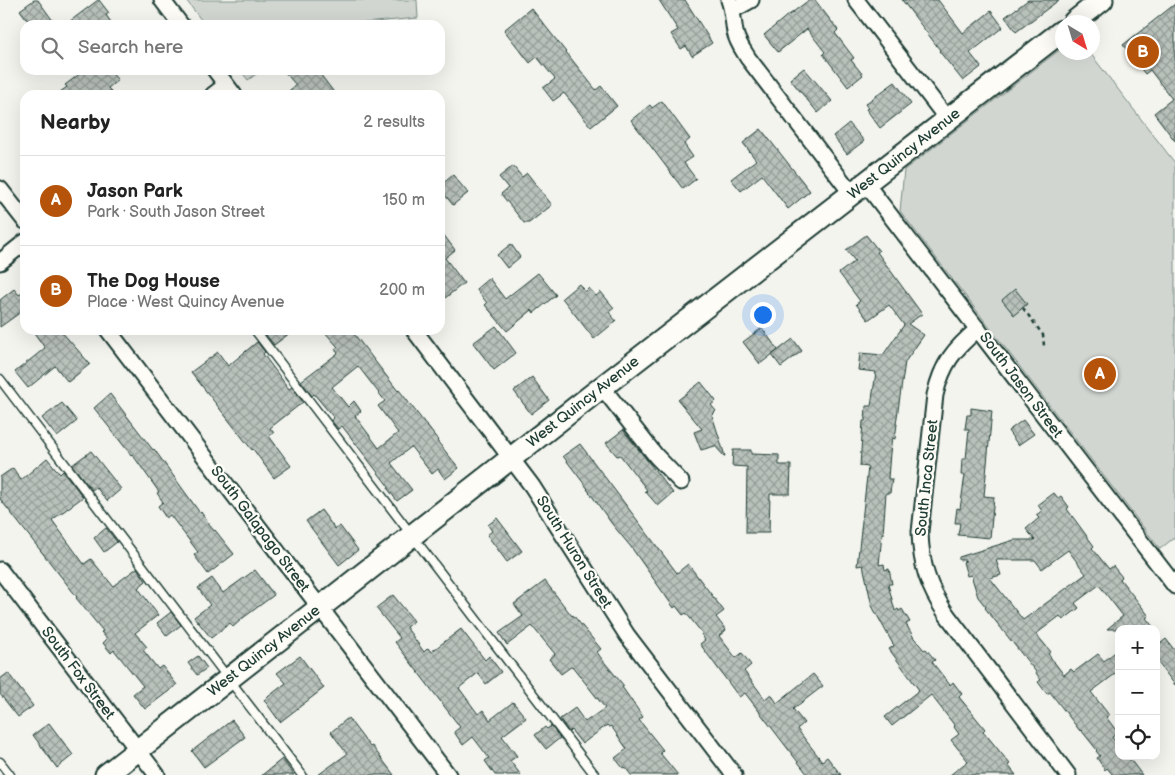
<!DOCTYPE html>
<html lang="en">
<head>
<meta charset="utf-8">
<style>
  :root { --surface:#fff; --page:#f6f6f6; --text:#222; --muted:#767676; --line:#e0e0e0; --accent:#b45309 }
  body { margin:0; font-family:"Balsamiq Sans",sans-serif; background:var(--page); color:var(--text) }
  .controls { position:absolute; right:15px; bottom:15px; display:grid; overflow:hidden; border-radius:10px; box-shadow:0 5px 20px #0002 }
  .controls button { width:45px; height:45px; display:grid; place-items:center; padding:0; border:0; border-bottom:1px solid var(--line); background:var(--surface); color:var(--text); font:25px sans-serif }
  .compass { position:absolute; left:1055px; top:15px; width:45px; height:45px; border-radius:50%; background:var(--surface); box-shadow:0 5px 20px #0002; rotate:142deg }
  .you { position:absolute; left:762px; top:314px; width:18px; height:18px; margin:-12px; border:4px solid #fff; border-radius:50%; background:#1a73e8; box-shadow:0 0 0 8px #1a73e833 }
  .badge { display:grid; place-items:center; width:32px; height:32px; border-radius:50%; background:var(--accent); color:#fff; font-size:16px; font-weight:700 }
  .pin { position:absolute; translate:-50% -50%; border:2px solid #fff; box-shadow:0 1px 5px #0006 }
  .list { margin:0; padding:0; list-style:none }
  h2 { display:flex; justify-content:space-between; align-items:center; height:65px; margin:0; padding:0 20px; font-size:21px }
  h2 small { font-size:16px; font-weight:400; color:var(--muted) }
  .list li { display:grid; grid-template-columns:32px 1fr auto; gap:15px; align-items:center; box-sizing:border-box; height:90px; padding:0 20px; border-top:1px solid var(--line) }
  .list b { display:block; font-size:19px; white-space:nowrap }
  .list p { margin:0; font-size:16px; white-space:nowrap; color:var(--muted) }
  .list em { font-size:16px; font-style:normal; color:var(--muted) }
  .icon { flex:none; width:28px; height:28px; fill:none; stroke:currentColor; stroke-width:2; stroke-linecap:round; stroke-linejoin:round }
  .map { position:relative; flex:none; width:1175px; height:775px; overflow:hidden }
  .search { position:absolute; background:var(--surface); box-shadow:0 5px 20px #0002; left:20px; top:20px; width:425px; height:55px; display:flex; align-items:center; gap:12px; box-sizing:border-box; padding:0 18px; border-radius:15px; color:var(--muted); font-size:19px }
  .panel { position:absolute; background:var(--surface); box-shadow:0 5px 20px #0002; left:20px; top:90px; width:425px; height:245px; border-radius:15px }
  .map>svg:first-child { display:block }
</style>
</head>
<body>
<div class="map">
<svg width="1175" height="775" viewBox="0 0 1175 775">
  <defs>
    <pattern id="building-cross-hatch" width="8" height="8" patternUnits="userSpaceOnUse" patternTransform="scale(1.25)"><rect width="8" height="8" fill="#b9c1bb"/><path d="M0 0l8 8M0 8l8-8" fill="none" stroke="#969e99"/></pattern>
  </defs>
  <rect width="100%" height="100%" fill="#f4f4ef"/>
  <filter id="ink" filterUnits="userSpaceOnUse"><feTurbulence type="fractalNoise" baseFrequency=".02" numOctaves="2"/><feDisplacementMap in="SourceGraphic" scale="10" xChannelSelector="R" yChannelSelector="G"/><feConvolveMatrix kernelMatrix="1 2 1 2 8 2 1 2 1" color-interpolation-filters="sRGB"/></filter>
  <g filter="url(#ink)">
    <g fill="#d1d6d1" stroke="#788a82">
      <polygon points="186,0 417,0 418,18 342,25 205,25"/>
      <polygon points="1062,48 1062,52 1090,53 1175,163 1175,537 1160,549 900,211 904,170"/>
      <polygon points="240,70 262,70 248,80"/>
    </g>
    <g fill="url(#building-cross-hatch)" stroke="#1f3d34" fill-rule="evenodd">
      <polygon points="34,0 38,0 56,25 31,25 20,10"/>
      <polygon points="98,0 99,0 109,13 106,15 113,25 65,25"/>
      <polygon points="659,0 685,0 712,43 692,56 686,46 681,49 671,34 678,30"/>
      <polygon points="809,0 815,0 838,30 835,33 854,58 851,60 863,75 848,87 823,54 825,52 807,29 778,52 764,35 789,14 789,15"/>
      <polygon points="902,0 938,0 963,33 991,11 1003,27 970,53 981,67 963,81 939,51 940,50"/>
      <polygon points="1028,0 1059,0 1016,32 1005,17"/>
      <polygon points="1175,4 1175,141 1154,113 1172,99 1150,70 1145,74 1123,45"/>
      <polygon points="531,8 596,90 601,86 617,106 591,127 564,93 553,101 543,88 555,79 537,57 530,63 504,30"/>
      <polygon points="804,68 832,101 818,113 790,79"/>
      <polygon points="85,70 109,70 118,80 108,88 113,95 56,95 67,87 65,85"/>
      <polygon points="283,70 317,70 336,95 284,95 296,85"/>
      <polygon points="895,82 911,104 880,128 866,109 868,108 865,104"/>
      <polygon points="662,101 690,139 684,144 693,157 684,163 696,179 683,189 631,120 650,105 652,108"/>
      <polygon points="849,123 864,141 847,154 833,136"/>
      <polygon points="761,129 810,191 788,209 762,175 741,191 731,179 756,160 743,143"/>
      <polygon points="513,166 522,177 527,173 552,205 529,223 524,223 501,194 508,188 499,177"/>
      <polygon points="453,175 468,193 453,205 440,189 440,186"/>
      <polygon points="440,230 455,250 445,258 464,283 440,302"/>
      <polygon points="866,235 879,251 877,252 922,314 908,324 924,335 905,362 896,424 897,424 895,439 892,438 890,453 888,479 892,479 890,493 886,493 883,534 882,534 879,565 884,564 885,570 889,569 892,584 888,584 895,611 898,609 899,611 902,609 910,622 906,624 914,638 924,650 926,649 935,660 932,662 950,685 953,682 962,694 959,697 985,729 983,731 1010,764 1008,765 1016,775 950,775 968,761 951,740 959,734 954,727 955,726 931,695 892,726 885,717 919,690 889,649 894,646 872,606 863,565 857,566 868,467 860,466 863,421 865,421 866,406 871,406 876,372 858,370 860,353 883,355 904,325 889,305 868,320 856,304 860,301 839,273 855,261 846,250"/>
      <polygon points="511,244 520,257 507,268 497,255"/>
      <polygon points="538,273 556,295 534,313 532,310 507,331 485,305 487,303 476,289 489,278 505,299"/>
      <polygon points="579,284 585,292 589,288 596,296 601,292 614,308 609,312 616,321 594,339 562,298"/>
      <polygon points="14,289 19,295 25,291 25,309 0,327 0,300"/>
      <polygon points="1015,289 1027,304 1014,315 1002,300"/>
      <polygon points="496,326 516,353 494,370 473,343"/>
      <polygon points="762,328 778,350 760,364 743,342"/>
      <polygon points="32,330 60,330 90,364 68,382 55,366 28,388 15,372 45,348"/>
      <polygon points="271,330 294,330 274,345 266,335"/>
      <path d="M323 330H351L398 391 399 390 438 440 437 441 459 468 445 479 438 469 432 474 411 447 391 463 412 490 397 501 388 489 389 487 342 426 338 429 331 420 334 418 314 394 312 396 301 381 338 353 335 349 338 347ZM358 366 385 401 378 406 398 433 379 448 355 416 361 411 354 401 348 407 332 387Z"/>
      <polygon points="793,339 802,351 781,367 772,355"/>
      <polygon points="257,342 265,352 263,354 289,389 292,387 303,402 270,428 274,433 269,436 291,466 274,478 253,449 252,450 191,372 218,352 228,366"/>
      <polygon points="532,377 549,400 531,414 514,391"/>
      <polygon points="701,382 716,401 711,405 716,411 712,415 725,456 724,456 715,446 701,450 694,432 702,429 678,400"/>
      <polygon points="110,394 153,450 154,449 200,513 201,512 214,531 215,530 234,554 208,574 194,555 198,552 170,515 166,518 158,506 163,502 157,493 159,492 132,454 131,455 94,408"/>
      <polygon points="62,403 77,421 57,437 42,418"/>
      <polygon points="971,408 992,411 984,496 994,497 990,538 958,535 960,523 955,523 957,508 960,509 965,475 961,475 962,459 966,459 969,429 965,429 967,415 971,415"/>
      <polygon points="1023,420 1034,434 1018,445 1008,431"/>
      <polygon points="623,430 673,493 658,506 645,491 647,490 620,455 617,456 606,443"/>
      <polygon points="580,444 677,573 688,564 724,611 716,617 726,630 719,636 736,658 742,653 751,665 744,671 765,699 771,694 777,703 813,674 823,686 793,709 804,723 797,729 822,761 827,757 841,775 808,775 745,693 739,697 700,644 705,640 701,634 702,633 686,613 683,615 676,606 674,608 631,547 612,524 587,489 588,489 563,456"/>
      <polygon points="733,450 751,450 751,454 779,455 779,465 791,465 790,494 770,494 769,533 746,533 747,467 732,466"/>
      <polygon points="91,451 121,489 107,501 96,487 92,490 72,465"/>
      <polygon points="47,458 60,474 63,471 83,497 52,520 84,564 91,559 113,586 137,568 146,581 138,588 158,615 135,633 147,647 143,650 158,669 162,666 177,685 145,709 133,694 143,686 114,650 111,653 103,643 107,639 101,632 103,631 76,598 77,597 0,499 0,477 13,468 21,480"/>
      <path d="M1054 493 1058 498 1061 496 1069 507 1067 509 1094 546 1092 548 1109 569 1113 566 1122 577 1120 579 1149 616 1146 618 1155 629H1107L1123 616 1099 585 1075 603 1079 608 1063 620 1060 616 1036 634 1051 652 1048 654 1064 675 1071 669 1074 672 1098 654 1104 661 1119 649V671L1091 692 1109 715 1106 717 1118 733 1112 737 1119 747V756H1126L1128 759 1129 758 1142 775H1113L1107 768 1105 770 1097 758 1100 756 1096 751 1097 750 1081 730 1080 731 1050 692 1047 694 1038 682 1041 680 1036 673V672L985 608 986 607 978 597 971 575 967 576 963 562 966 561 965 560H959V557L1014 540H1035L1026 529 1039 518 1036 515 1042 511 1038 505ZM1068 550 1086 574 1023 620 990 578 1001 575 996 560H1035L1042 569Z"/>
      <polygon points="321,510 335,529 340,526 358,550 339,565 306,521"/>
      <polygon points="497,518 522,551 507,562 487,535 492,531 488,525"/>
      <polygon points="106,528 117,542 104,552 94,538"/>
      <polygon points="255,570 274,595 243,618 233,627 230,623 211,638 194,617 210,605 198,588 212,578 223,593"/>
      <polygon points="545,581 572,616 573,615 601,649 597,652 601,658 624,686 622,687 643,717 639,720 663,750 660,753 678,775 631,775 625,767 623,768 615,758 627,749 611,726 609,727 607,725 582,744 571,730 569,732 560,719 575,708 585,722 605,708 572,666 561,674 549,659 555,654 532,626 507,645 499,633 523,616 514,604"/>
      <polygon points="393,595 414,621 406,627 424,652 428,648 431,652 461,629 485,660 489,656 501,672 486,684 478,673 459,688 478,714 483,710 490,720 513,702 526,718 502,736 517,756 510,761 521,775 495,775 485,761 489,758 473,737 463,745 454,732 460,727 395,642 400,638 376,608"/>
      <polygon points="171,612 181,625 167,636 157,623"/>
      <polygon points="1166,639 1175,651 1175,685 1156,660 1156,647"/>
      <polygon points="198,656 207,668 197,675 188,663"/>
      <polygon points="300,656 324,688 280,722 264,700 286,683 277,673"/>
      <polygon points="8,673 33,706 18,717 0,694 0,679"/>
      <polygon points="348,718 370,747 372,746 394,775 318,775 347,754 331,732"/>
      <polygon points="232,720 245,737 204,767 192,751"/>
      <polygon points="49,723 73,755 57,768 33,735"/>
      <polygon points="551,726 560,738 546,749 535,735 545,727 547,729"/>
      <polygon points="282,759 294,775 262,775"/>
    </g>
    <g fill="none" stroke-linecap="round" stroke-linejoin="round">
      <g stroke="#1f3d34" stroke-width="11">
        <g id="lane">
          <polyline points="255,330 595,775"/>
          <polyline points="0,379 302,775"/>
          <polyline points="0,762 10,775"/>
        </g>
      </g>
      <g stroke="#1f3d34" stroke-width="19">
        <g id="street">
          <polyline points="162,0 181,25"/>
          <path d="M729 0C733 11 733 21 735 32 737 42 743 50 748 58L852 194"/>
          <polyline points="856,0 948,120"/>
          <polyline points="733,10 751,0"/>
          <polyline points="215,70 234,95"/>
          <polyline points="213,95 226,85"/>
          <polyline points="866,184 1175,586"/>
          <polyline points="0,189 25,221"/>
          <polyline points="0,262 25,242"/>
          <path d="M978 329C954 349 942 364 935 395L920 532C921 565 928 587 947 615L1068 775"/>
          <polyline points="108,330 448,775"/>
          <polyline points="414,330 532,486 627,635 734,775"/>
          <polyline points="602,387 656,456 681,482"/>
          <polyline points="0,570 157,775"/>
        </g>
      </g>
      <g stroke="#1f3d34" stroke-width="25">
        <g id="secondary">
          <polyline points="1074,22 1102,0"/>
          <polyline points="106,775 602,387 1062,31"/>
        </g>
      </g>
      <polyline stroke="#1f3d34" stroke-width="2.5" stroke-dasharray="4 4" stroke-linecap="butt" points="1023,308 1043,335 1044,346"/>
      <use href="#lane" stroke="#fdfcf7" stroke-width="8"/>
      <use href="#street" stroke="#fdfcf7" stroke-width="15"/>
      <use href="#secondary" stroke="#fdfcf7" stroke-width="21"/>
    </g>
  </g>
  <g text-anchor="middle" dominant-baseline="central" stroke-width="4.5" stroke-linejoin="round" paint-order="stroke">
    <g font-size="15" fill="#1f3d34" stroke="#fdfcf7">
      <text transform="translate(904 154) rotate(-38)">West Quincy Avenue</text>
      <text transform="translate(1021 385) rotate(53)">South Jason Street</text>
      <text transform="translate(583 402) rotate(-38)">West Quincy Avenue</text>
      <text transform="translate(927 478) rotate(-84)">South Inca Street</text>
      <text transform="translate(260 529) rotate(53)">South Galapago Street</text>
      <text transform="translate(574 552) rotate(58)">South Huron Street</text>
      <text transform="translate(264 651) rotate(-38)">West Quincy Avenue</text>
      <text transform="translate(78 673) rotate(53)">South Fox Street</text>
    </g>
  </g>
</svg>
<div class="controls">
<button>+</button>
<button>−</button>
<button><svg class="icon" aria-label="locate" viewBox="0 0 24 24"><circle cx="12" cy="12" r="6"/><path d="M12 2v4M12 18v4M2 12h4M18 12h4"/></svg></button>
</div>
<svg class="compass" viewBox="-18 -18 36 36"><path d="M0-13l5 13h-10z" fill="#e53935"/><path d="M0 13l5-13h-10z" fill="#767676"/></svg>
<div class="you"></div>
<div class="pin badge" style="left:1100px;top:374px">A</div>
<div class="pin badge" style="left:1143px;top:52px">B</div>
<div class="search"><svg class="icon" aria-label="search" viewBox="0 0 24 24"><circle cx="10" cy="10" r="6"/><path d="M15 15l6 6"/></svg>Search here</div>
<section class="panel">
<h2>Nearby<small>2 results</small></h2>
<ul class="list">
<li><span class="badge">A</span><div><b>Jason Park</b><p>Park · South Jason Street</p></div><em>150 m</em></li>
<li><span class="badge">B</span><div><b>The Dog House</b><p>Place · West Quincy Avenue</p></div><em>200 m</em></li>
</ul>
</section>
</div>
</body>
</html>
